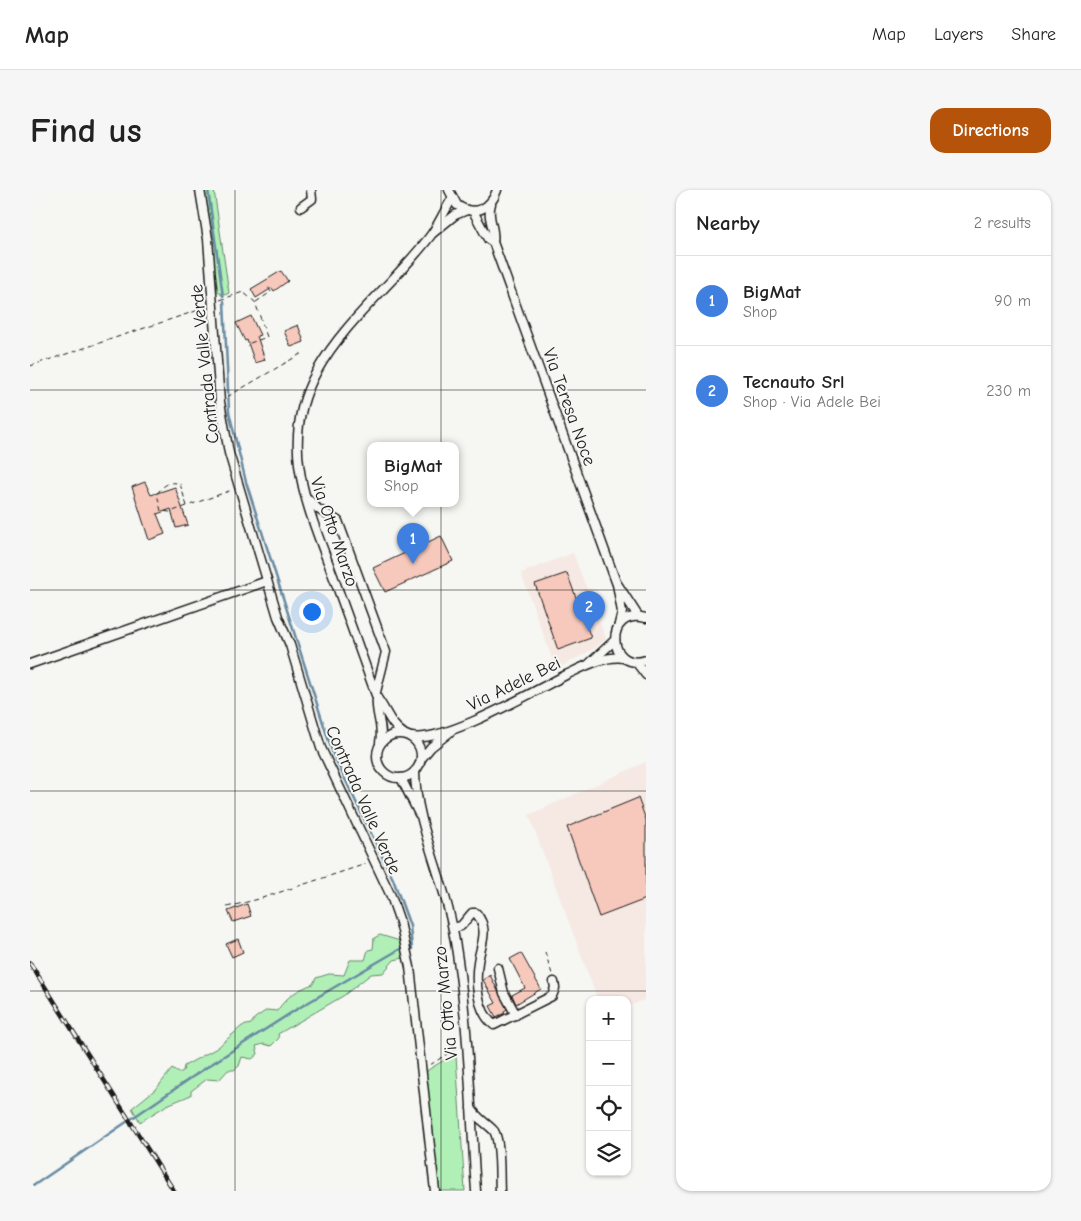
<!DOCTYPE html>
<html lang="en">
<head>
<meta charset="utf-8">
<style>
  :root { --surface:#fff; --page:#f6f6f6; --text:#222; --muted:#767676; --line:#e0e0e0; --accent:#b45309 }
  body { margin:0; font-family:"Comic Neue",sans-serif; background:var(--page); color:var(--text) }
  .controls { position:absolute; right:15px; bottom:15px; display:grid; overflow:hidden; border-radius:10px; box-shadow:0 1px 4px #0004 }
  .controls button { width:45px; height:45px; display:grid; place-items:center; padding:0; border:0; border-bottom:1px solid var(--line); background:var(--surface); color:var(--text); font:25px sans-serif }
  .you { position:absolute; left:281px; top:421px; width:18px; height:18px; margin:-12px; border:4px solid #fff; border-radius:50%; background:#1a73e8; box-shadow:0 0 0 8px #1a73e833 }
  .badge { display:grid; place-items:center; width:32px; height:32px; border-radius:50%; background:var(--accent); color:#fff; font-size:16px; font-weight:700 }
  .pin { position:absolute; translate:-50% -41px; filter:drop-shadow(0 1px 2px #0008) }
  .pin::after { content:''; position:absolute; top:26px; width:18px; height:15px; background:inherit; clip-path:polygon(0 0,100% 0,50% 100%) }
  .popup { position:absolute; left:337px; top:252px; width:92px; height:65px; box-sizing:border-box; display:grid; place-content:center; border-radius:10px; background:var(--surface); filter:drop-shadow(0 1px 4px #0005); font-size:16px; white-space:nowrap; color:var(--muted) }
  .popup b { font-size:19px; color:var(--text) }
  .popup::after { content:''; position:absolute; left:50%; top:100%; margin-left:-10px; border:10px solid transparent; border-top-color:var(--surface) }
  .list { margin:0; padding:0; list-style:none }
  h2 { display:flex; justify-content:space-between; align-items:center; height:65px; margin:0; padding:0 20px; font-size:21px }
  h2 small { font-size:16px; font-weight:400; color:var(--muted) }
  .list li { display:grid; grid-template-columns:32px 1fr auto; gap:15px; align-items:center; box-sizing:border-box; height:90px; padding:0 20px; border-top:1px solid var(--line) }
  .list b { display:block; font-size:19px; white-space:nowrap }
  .list p { margin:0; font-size:16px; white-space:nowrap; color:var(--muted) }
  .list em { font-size:16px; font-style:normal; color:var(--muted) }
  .icon { flex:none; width:28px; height:28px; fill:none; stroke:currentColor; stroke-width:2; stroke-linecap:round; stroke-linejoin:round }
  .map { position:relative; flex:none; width:616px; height:1001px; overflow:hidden; border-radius:15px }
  header { display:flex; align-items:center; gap:30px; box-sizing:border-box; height:70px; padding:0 25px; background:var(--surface); border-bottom:1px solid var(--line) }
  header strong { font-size:24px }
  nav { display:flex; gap:28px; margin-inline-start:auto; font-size:18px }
  .intro { display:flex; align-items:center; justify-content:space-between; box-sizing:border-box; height:120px; padding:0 30px }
  h1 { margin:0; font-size:35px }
  .button { padding:12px 22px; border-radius:15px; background:var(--accent); color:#fff; font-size:18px; font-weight:700 }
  main { display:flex; gap:30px; padding:0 30px }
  aside { flex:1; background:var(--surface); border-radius:15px; box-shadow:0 1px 4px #0004 }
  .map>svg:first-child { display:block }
</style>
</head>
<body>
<header>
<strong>Map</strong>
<nav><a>Map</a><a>Layers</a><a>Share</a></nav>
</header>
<div class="intro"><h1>Find us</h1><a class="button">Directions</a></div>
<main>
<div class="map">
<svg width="616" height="1001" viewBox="0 0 616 1001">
  <rect width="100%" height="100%" fill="#f6f6f2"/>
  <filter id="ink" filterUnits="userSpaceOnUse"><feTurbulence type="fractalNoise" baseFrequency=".02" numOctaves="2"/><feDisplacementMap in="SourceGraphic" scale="10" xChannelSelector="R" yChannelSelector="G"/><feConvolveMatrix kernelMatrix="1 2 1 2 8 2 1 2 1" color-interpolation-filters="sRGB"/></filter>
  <g filter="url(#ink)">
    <g fill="#f6e8e2">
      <polygon points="543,363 576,449 565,458 526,479 491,383"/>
      <polygon points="616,572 616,809 597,817 597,810 568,810 499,625"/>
    </g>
    <g fill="#b0f0b7" stroke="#66866a">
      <polygon points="174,0 184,0 199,103 193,106 188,102"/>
      <path d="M350 745 370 751 373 768 364 770 353 783 341 784 313 806 248 844 249 848 241 856 234 854 226 856 228 864 222 869 212 867 209 876 204 880H198L189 890 177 889 161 901V905L137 915 110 932 102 918 127 898 142 879 149 883 153 881 154 876 187 858 212 836 221 834 225 828 237 820 247 821C257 806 267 800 283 794L286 788 299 784 314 785 320 770H335L338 760 343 759 344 748Z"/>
      <polygon points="424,864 426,866 435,1001 409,1001 394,886 398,880"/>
    </g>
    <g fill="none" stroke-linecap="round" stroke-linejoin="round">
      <g stroke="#688ba2" stroke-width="2.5">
        <polyline points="178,0 193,106"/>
        <polyline points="194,111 199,222 216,292 303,564 363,689 380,736 382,759"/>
        <polyline points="0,998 177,877 267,819 370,759"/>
      </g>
    </g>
    <g fill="#f7c9bc" stroke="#1c1c1c">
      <polygon points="251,81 258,91 244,101 242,98 226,108 221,99"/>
      <polygon points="221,126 230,145 227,146 235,170 225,173 217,150 215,151 206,133"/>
      <polygon points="268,135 274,152 261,157 254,141"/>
      <polygon points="115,292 121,305 145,297 158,335 146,338 141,319 127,324 135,344 119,350 102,297"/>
      <polygon points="411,346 423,371 355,402 343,378"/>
      <polygon points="537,383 561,448 528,460 505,394"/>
      <polygon points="608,608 616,630 616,709 569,727 537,637"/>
      <polygon points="217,714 221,726 203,732 198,721"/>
      <polygon points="208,749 213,762 202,767 196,754"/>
      <polygon points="491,763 511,799 486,814 482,805 495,798 480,769"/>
      <polygon points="460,785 477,819 474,821 475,823 466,827 460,816 466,813 453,790"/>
    </g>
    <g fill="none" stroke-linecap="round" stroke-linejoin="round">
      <g stroke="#1c1c1c" stroke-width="11">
        <g id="minor">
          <polyline points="170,0 178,49 190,212 199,263 248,427 260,455 291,558 361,706 370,732 380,777 405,1001"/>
          <path d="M419 0 427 15C444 27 461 19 467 0"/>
          <path d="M461 14C456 27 466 39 463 52"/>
          <polyline points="271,17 282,9 281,0"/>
          <polyline points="443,21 458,49 463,52 586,392 608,426"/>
          <polyline points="403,43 425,25 437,20"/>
          <polyline points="276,307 288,319 308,331 356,462 346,502"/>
          <polyline points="587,394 592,422 589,434"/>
          <path d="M616 428C573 417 577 483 616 470"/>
          <polyline points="606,472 616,485"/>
          <polyline points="560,473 585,450"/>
          <polyline points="0,474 237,391"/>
          <path d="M347 508C345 524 354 536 350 552"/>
          <circle cx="369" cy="566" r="22"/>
          <path d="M374 544C360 535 357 521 347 508 333 469 319 430 305 391 279 320 246 254 287 181 316 129 366 92 401 45 409 34 414 21 422 9"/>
          <path d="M381 547C415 553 502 502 536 485 553 477 575 465 594 468"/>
          <polyline points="391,569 401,557 420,542"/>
          <path d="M385 581C385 632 414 688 423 740 439 826 440 914 446 1001"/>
          <polyline points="371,588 389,624"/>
          <path d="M423 738 431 736 442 723H446C460 740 451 753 448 772 445 792 447 822 464 835L522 806 525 798 524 792"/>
          <polyline points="468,778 474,803 486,825"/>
          <path d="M441 918C447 929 457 933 464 941 471 952 469 987 470 1001"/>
        </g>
      </g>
      <g stroke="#1c1c1c" stroke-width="1" stroke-dasharray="5 4" stroke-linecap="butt">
        <polyline points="190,110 213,102 225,112 237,147 220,153"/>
        <polyline points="226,112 241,102 238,97"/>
        <polyline points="0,176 175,118"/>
        <polyline points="197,207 274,162"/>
        <path d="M157 316 150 294C140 290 132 296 127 304L131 321 140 322 202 300"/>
        <polyline points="197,717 229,709 336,674"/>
        <polyline points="515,762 522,784"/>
        <polyline points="400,875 428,857"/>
      </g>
      <use href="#minor" stroke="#f6f6f2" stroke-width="8"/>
      <g stroke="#1c1c1c" stroke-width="4.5">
        <polyline id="rail" points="0,773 144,1001"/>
      </g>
      <use href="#rail" stroke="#f6f6f2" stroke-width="2.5" stroke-dasharray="8" stroke-linecap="butt"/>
    </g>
  </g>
  <path fill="none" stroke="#1c1c1c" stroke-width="1" stroke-opacity="0.55" d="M205 0V1001M411 0V1001M0 200H616M0 400H616M0 601H616M0 801H616"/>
  <g text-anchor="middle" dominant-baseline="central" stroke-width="4" stroke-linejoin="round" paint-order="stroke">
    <g font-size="18" fill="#1c1c1c" stroke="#f6f6f2">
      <text transform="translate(175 174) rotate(-96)">Contrada Valle Verde</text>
      <text transform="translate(539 217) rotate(70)">Via Teresa Noce</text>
      <text transform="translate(304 342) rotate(71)">Via Otto Marzo</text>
      <text transform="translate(484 494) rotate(-26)">Via Adele Bei</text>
      <text transform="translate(333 610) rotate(66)">Contrada Valle Verde</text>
      <text transform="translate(416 813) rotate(-96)">Via Otto Marzo</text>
    </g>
  </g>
</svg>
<div class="controls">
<button>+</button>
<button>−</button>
<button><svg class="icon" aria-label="locate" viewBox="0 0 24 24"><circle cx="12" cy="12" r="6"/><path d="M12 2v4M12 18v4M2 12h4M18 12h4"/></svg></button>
<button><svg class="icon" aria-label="layers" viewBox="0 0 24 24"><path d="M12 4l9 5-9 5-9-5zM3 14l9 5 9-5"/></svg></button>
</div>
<div class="you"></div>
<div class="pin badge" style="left:383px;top:374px;background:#3f7fe0">1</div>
<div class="popup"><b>BigMat</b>Shop</div>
<div class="pin badge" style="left:559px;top:442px;background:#3f7fe0">2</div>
</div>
<aside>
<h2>Nearby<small>2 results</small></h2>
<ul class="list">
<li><span class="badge" style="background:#3f7fe0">1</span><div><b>BigMat</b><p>Shop</p></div><em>90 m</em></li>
<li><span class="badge" style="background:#3f7fe0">2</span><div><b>Tecnauto Srl</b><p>Shop · Via Adele Bei</p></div><em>230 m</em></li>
</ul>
</aside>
</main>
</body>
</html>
